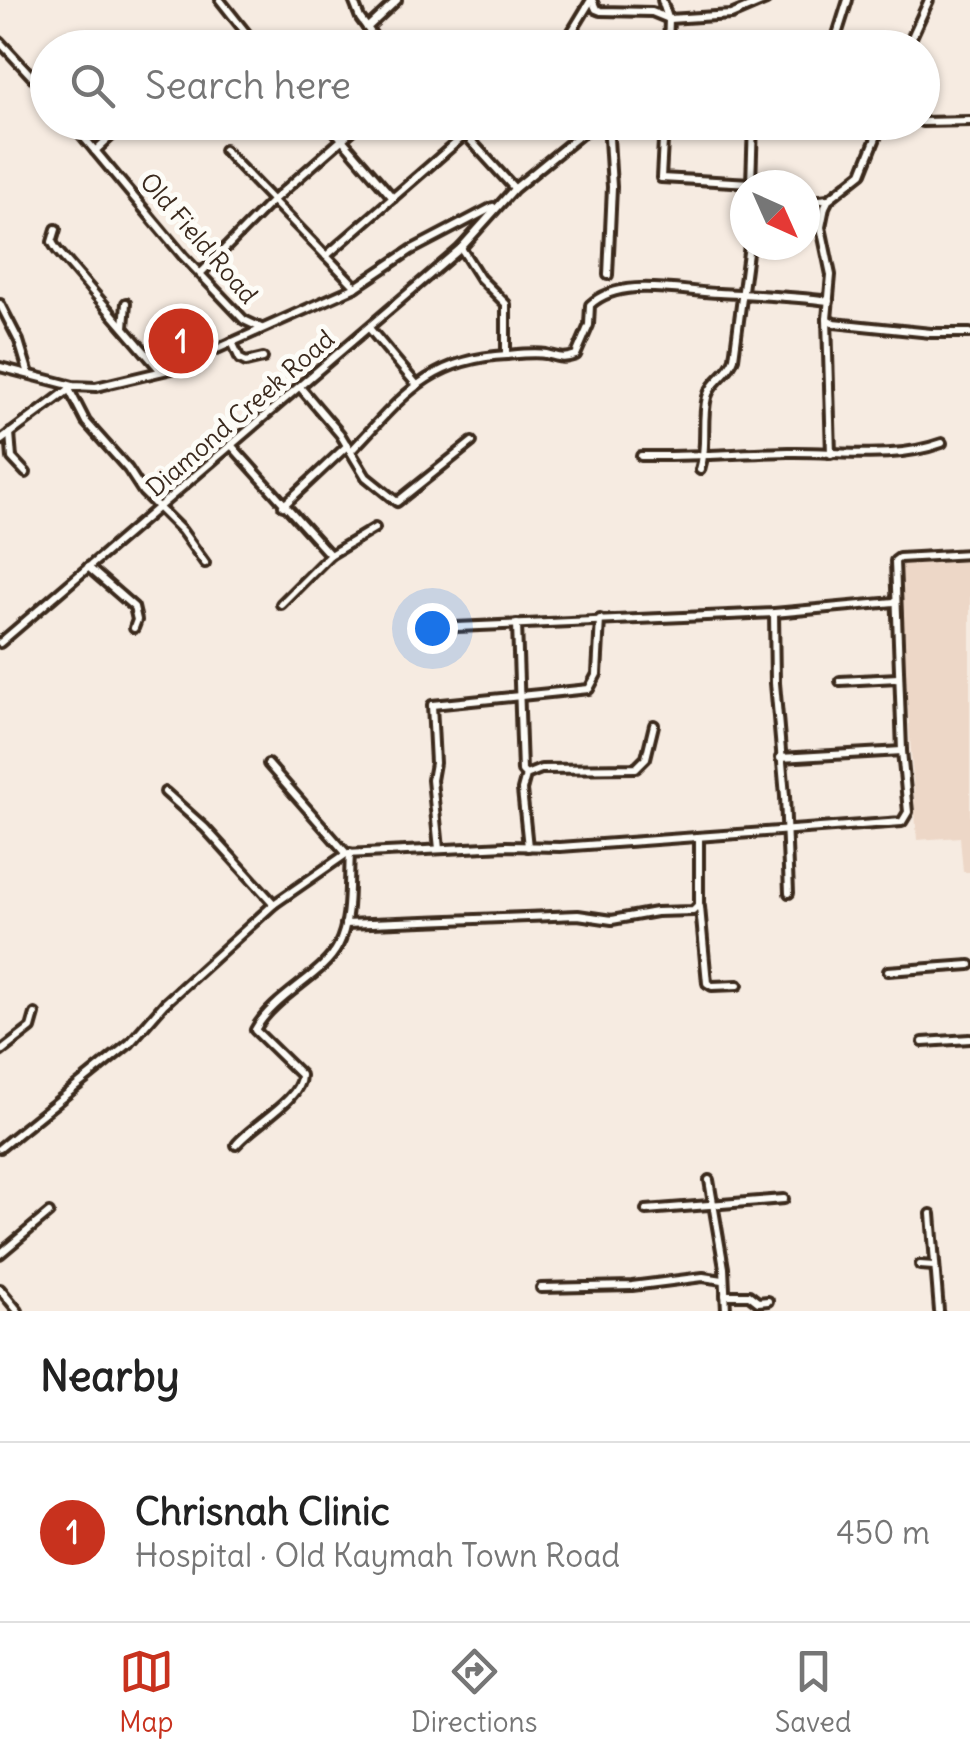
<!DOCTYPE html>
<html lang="en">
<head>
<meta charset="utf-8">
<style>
  :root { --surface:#fff; --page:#f2f2f2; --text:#222; --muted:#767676; --line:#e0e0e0; --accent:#c8321e }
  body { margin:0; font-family:Delius,sans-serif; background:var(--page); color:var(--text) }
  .compass { position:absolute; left:730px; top:170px; width:90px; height:90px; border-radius:50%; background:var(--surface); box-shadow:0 2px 8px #0004; rotate:135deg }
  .you { position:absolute; left:432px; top:628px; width:35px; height:35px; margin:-25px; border:8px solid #fff; border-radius:50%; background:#1a73e8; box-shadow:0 0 0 15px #1a73e833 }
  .badge { display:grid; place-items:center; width:65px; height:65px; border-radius:50%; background:var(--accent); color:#fff; font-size:32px; font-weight:700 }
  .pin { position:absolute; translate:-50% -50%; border:5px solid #fff; box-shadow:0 2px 10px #0006 }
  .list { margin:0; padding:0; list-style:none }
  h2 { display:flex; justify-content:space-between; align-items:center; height:130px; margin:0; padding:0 40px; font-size:42px }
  h2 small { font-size:32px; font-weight:400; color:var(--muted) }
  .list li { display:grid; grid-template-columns:65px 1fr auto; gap:30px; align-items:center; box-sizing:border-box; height:180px; padding:0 40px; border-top:2px solid var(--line) }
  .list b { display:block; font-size:38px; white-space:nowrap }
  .list p { margin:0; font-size:32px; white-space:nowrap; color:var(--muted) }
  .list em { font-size:32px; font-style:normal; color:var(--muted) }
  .icon { flex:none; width:55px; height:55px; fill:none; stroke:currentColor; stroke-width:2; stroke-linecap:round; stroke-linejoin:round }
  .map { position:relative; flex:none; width:970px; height:1311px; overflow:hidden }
  .search { position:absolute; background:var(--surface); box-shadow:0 2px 8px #0004; left:30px; right:30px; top:30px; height:110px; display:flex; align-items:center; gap:25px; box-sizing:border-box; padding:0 35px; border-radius:55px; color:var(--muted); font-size:38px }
  .sheet { height:310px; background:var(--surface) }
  nav { display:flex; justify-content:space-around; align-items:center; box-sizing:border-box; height:140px; border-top:2px solid var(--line); background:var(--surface); font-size:28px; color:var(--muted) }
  nav a { display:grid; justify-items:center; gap:5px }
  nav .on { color:var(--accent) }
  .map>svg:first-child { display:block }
</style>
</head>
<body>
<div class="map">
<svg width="970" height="1311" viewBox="0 0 970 1311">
  <rect width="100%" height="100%" fill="#f6ebe1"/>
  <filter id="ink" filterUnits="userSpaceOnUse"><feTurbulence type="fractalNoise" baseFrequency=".01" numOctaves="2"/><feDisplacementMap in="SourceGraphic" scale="20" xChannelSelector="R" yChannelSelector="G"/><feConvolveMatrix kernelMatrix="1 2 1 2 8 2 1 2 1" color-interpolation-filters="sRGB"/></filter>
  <g filter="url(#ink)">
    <polygon fill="#edd7c7" points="970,558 970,872 963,872 960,837 917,840 898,563"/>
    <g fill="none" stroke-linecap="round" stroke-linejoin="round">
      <g stroke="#3b2a1e" stroke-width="14">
        <g id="minor">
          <polyline points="220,0 258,48"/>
          <polyline points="353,0 360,18 382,48"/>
          <polyline points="592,0 596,9 601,11 652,12 669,19"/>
          <polyline points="662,0 668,18"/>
          <polyline points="367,28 397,0"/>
          <polyline points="836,38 848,0"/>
          <polyline points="0,42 48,94"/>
          <polyline points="568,48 571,33 591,0"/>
          <polyline points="668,48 669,19 731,15 766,0"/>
          <polyline points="907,48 929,0"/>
          <polyline points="71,122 183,256 244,320 261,328"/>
          <polyline points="327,122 393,198"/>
          <polyline points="454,122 514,188"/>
          <polyline points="664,122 661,178 751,183"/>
          <polyline points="746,122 811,126 896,122"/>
          <polyline points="922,122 970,121"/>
          <polyline points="882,123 862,173 829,199 825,207 821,227 831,275 827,319 834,323 931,333 970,333"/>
          <polyline points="224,150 356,287"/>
          <polyline points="95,151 126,122"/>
          <polyline points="751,184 753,123"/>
          <polyline points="805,202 828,199"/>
          <polyline points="56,229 52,242 57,250 161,371"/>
          <polyline points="461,248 480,278 506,304 506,355"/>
          <polyline points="326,256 465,135"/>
          <polyline points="201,273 272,201 362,122"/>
          <polyline points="608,275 612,187 608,122"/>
          <polyline points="0,304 19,341 29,374"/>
          <polyline points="827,319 831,454"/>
          <polyline points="124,327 126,303"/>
          <polyline points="369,328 416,384"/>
          <polyline points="232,342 240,359 246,362 263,358"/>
          <polyline points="0,367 73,386 96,387 172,369 356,287 411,250 493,207"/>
          <polyline points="300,387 340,434 366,477 397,502 472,442"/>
          <polyline points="69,389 86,422 128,469 143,492 182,531 205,563"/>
          <polyline points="10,433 12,458 26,473"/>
          <polyline points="0,441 71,388"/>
          <polyline points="232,446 330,555 375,528"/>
          <path d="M351 451C402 398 427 359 507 355 518 354 535 352 546 354 559 357 563 360 576 355L589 325 590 305C621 276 680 292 719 293 756 295 792 296 829 301"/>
          <path d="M641 456C690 457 740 453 789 452 841 451 892 461 942 443"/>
          <path d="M700 470C708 444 701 421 707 397 711 381 729 374 734 358L749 245"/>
          <polyline points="283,506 348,445"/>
          <polyline points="88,567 134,607 137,620 134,628"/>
          <polyline points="281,604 330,555"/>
          <polyline points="774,613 775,683 785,796 789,893"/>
          <polyline points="517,624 522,771 526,775"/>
          <polyline points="433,628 774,613 894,602"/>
          <polyline points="0,643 461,248 514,189 596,122"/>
          <polyline points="840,681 898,678"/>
          <polyline points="780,758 902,751"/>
          <polyline points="268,764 346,853"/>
          <polyline points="165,792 205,828 274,904"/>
          <polyline points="528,847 522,790 526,775 541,769 636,768 646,758 654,725"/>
          <polyline points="439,849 432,780 435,763 432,705 589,689 597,674 600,619"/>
          <polyline points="700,907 707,983 712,986 738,985"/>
          <polyline points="345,924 578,915 612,920 656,912 693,911 699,905 699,838"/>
          <polyline points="888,971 970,965"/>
          <polyline points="923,1042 970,1039"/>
          <polyline points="0,1052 31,1028 35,1014"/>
          <path d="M236 1145C252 1125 302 1099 301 1075L255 1030C274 995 323 976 338 946 352 920 348 882 350 853"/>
          <polyline points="0,1148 130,1043 164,1004 274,904 346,854 506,846 560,847 902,822 908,812 902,751 895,561 899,558 970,554"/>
          <polyline points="709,1180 724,1268 726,1311"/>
          <polyline points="646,1210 784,1199"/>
          <polyline points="931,1214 939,1311"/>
          <polyline points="0,1254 49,1213"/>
          <polyline points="920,1265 934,1266"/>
          <polyline points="541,1288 632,1286 703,1277 723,1280"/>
          <polyline points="0,1289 18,1311"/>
          <polyline points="725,1295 749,1295 758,1302 768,1301"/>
        </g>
      </g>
      <use href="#minor" stroke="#fdfcf7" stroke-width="6"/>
    </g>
  </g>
  <g text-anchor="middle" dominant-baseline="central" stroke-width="10" stroke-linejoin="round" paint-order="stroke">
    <g font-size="25" fill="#3b2a1e" stroke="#fdfcf7">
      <text transform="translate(199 238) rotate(49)">Old Field Road</text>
      <text transform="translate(240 413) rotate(-41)">Diamond Creek Road</text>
    </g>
  </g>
</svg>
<svg class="compass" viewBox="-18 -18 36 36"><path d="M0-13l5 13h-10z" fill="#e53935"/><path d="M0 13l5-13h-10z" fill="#767676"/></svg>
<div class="you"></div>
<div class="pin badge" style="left:181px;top:341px">1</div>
<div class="search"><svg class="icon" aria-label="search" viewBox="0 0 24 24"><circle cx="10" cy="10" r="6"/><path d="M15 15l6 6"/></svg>Search here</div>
</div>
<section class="sheet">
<h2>Nearby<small></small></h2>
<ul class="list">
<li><span class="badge">1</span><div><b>Chrisnah Clinic</b><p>Hospital · Old Kaymah Town Road</p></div><em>450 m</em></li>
</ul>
</section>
<nav>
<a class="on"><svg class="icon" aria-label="map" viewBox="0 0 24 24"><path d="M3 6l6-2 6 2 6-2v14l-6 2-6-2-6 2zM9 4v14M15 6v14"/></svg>Map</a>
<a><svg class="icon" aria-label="directions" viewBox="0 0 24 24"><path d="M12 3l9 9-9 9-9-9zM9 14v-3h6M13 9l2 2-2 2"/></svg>Directions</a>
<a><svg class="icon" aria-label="saved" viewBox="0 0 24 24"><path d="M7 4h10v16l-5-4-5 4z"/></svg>Saved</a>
</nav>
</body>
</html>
